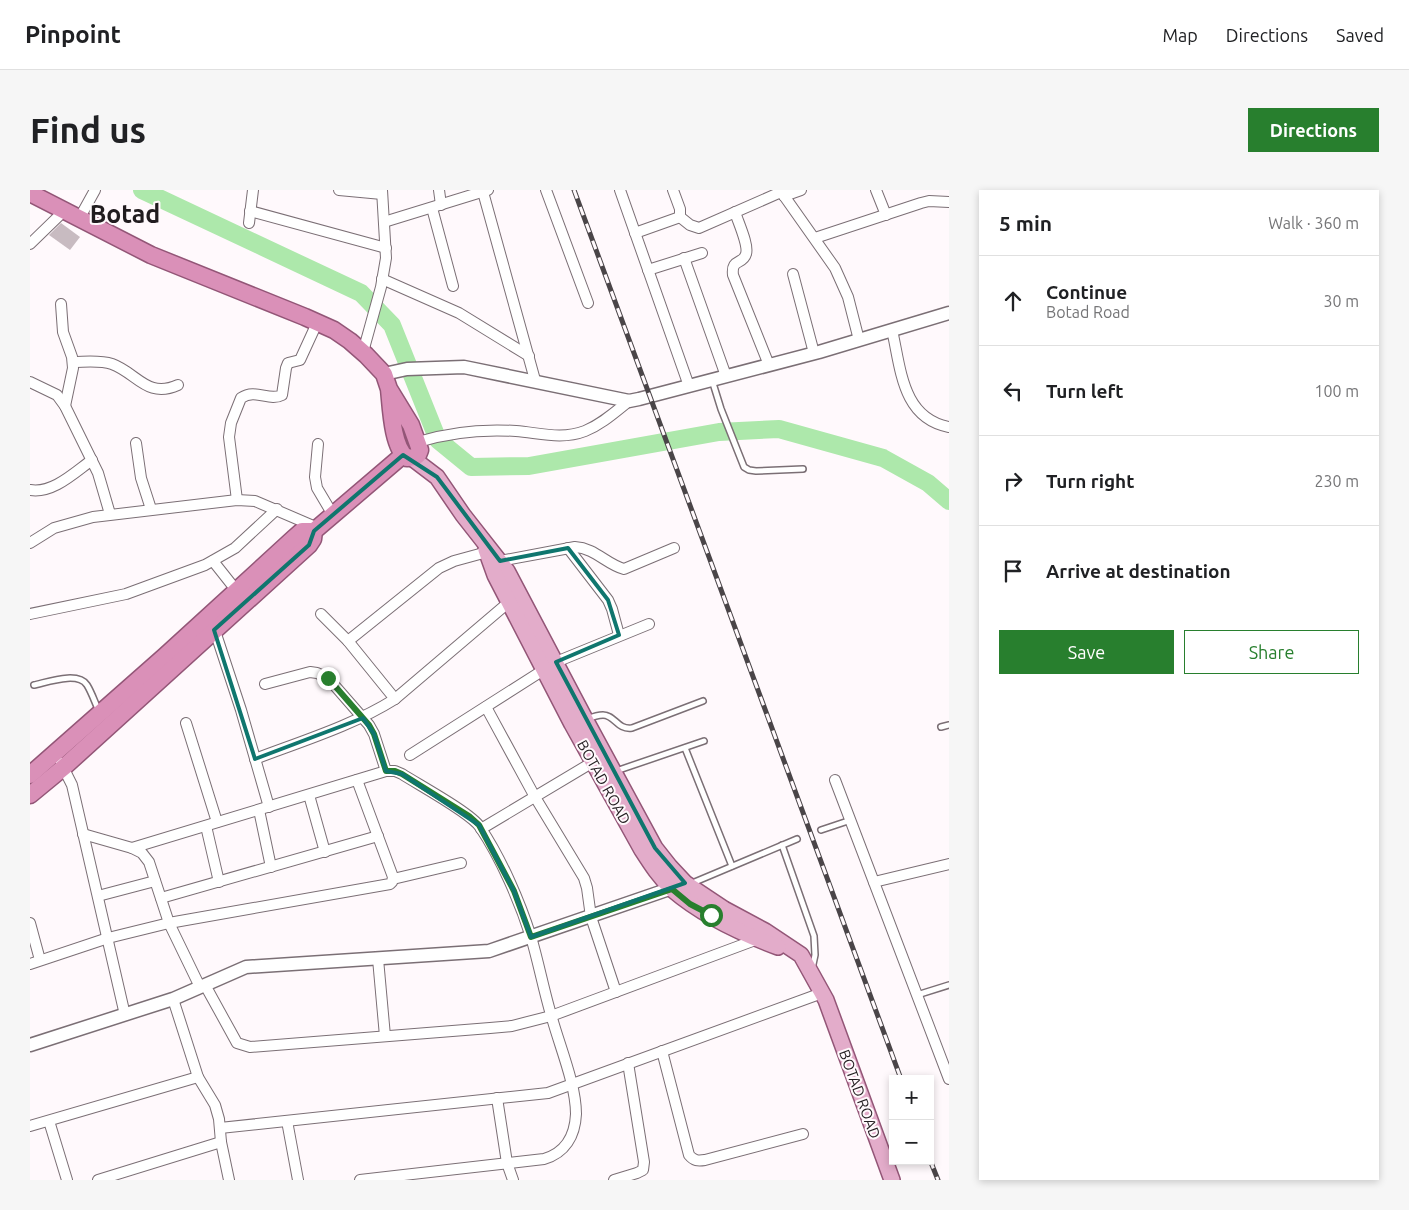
<!DOCTYPE html>
<html lang="en">
<head>
<meta charset="utf-8">
<style>
  :root { --surface:#fff; --page:#f6f6f6; --text:#202124; --muted:#757577; --line:#e0e0e0; --accent:#287f2e }
  body { margin:0; font-family:Ubuntu,sans-serif; background:var(--page); color:var(--text) }
  .controls { position:absolute; right:15px; bottom:15px; display:grid; overflow:hidden; border-radius:0px; box-shadow:0 2px 8px #0003 }
  .controls button { width:45px; height:45px; display:grid; place-items:center; padding:0; border:0; border-bottom:1px solid var(--line); background:var(--surface); color:var(--text); font:25px sans-serif }
  .stop { position:absolute; width:15px; height:15px; margin:-11px; border:4px solid #287f2e; border-radius:50%; background:#fff }
  .stop.end { background:#287f2e; border-color:#fff; box-shadow:0 1px 5px #0008 }
  .list { margin:0; padding:0; list-style:none }
  h2 { display:flex; justify-content:space-between; align-items:center; height:65px; margin:0; padding:0 20px; font-size:21px }
  h2 small { font-size:16px; font-weight:400; color:var(--muted) }
  .list li { display:grid; grid-template-columns:32px 1fr auto; gap:15px; align-items:center; box-sizing:border-box; height:90px; padding:0 20px; border-top:1px solid var(--line) }
  .list b { display:block; font-size:19px; white-space:nowrap }
  .list p { margin:0; font-size:16px; white-space:nowrap; color:var(--muted) }
  .list em { font-size:16px; font-style:normal; color:var(--muted) }
  .actions { display:flex; gap:10px; padding:15px 20px }
  .actions a { flex:1; padding:11px 0; border:1px solid var(--accent); border-radius:0px; text-align:center; font-size:18px; color:var(--accent) }
  .actions .main { background:var(--accent); color:#fff }
  .icon { flex:none; width:28px; height:28px; fill:none; stroke:currentColor; stroke-width:2; stroke-linecap:round; stroke-linejoin:round }
  .map { position:relative; flex:none; width:919px; height:990px; overflow:hidden; border-radius:0px }
  header { display:flex; align-items:center; gap:30px; box-sizing:border-box; height:70px; padding:0 25px; background:var(--surface); border-bottom:1px solid var(--line) }
  header strong { font-size:24px }
  nav { display:flex; gap:28px; margin-inline-start:auto; font-size:18px }
  .intro { display:flex; align-items:center; justify-content:space-between; box-sizing:border-box; height:120px; padding:0 30px }
  h1 { margin:0; font-size:35px }
  .button { padding:12px 22px; border-radius:0px; background:var(--accent); color:#fff; font-size:18px; font-weight:700 }
  main { display:flex; gap:30px; padding:0 30px }
  aside { flex:1; background:var(--surface); border-radius:0px; box-shadow:0 2px 8px #0003 }
  .map>svg:first-child { display:block }
</style>
</head>
<body>
<header>
<strong>Pinpoint</strong>
<nav><a>Map</a><a>Directions</a><a>Saved</a></nav>
</header>
<div class="intro"><h1>Find us</h1><a class="button">Directions</a></div>
<main>
<div class="map">
<svg width="919" height="990" viewBox="0 0 919 990">
  <rect width="100%" height="100%" fill="#fff9fc"/>
  <g fill="none" stroke-linecap="round" stroke-linejoin="round">
    <polyline stroke="#ade8ab" stroke-width="18" points="112,0 331,103 362,135 408,250 441,277 499,276 689,242 749,239 853,268 898,293 919,311"/>
  </g>
  <polygon fill="#c8bbc1" points="31,33 50,47 40,60 19,45"/>
  <g fill="none" stroke-linecap="round" stroke-linejoin="round">
    <g stroke="#7b6f75" stroke-width="8">
      <g id="service">
        <polyline points="682,190 691,219 714,277 719,280 726,281 773,279"/>
        <path d="M4 495C18 492 48 481 57 495 62 503 65 513 69 521"/>
        <path d="M557 529C562 527 568 525 573 525 585 525 587 540 602 538L673 511"/>
        <polyline points="911,537 919,535"/>
        <polyline points="655,558 702,676"/>
        <polyline points="586,581 674,551"/>
        <polyline points="791,640 821,630"/>
        <polyline points="752,655 784,746 785,765 782,779"/>
        <polyline points="660,694 767,649"/>
        <polyline points="887,805 919,795"/>
      </g>
    </g>
    <g stroke="#7b6f75" stroke-width="12">
      <g id="minor">
        <polyline points="309,0 352,4"/>
        <polyline points="409,0 411,15"/>
        <polyline points="516,0 558,113"/>
        <polyline points="590,0 659,196"/>
        <polyline points="750,0 805,78 818,107 829,150"/>
        <polyline points="846,0 856,25"/>
        <polyline points="453,2 505,190"/>
        <polyline points="754,6 771,0"/>
        <polyline points="402,18 423,96"/>
        <polyline points="220,21 356,58"/>
        <path d="M705 22C708 32 719 55 716 64 713 75 701 68 703 85L739 175"/>
        <polyline points="650,27 660,35 669,38 751,2"/>
        <polyline points="49,29 65,0"/>
        <polyline points="354,32 458,0"/>
        <polyline points="219,33 223,0"/>
        <polyline points="605,43 650,27 650,19 643,0"/>
        <polyline points="785,48 891,13 899,11 919,12"/>
        <polyline points="0,54 34,21"/>
        <polyline points="654,68 696,186"/>
        <polyline points="618,80 672,63"/>
        <polyline points="763,84 784,163"/>
        <polyline points="352,89 429,123 499,166"/>
        <polyline points="31,114 33,142 42,167 43,178 35,216"/>
        <path d="M862 140C871 179 872 228 919 237"/>
        <polyline points="333,162 351,97 356,68 352,0"/>
        <path d="M43 172C55 172 70 170 82 174 107 183 117 209 148 195"/>
        <polyline points="0,192 27,205 35,216 68,283 80,324"/>
        <path d="M388 252C420 242 453 239 486 241 510 243 532 250 555 241 572 234 585 222 599 211"/>
        <polyline points="106,253 111,288 121,319"/>
        <polyline points="288,254 285,287 287,298 303,325"/>
        <path d="M0 300C23 304 45 282 62 270"/>
        <path d="M207 310 199 247 201 233 211 208C226 198 239 212 252 205L256 178 258 173 270 170 287 133"/>
        <polyline points="0,353 24,338 63,327 207,310 225,311 288,338"/>
        <polyline points="538,358 578,410 582,419 589,445"/>
        <polyline points="183,371 206,400"/>
        <path d="M470 371 545 357C565 358 576 374 594 379L644 358"/>
        <polyline points="0,424 96,404 175,375 205,358 247,319"/>
        <polyline points="291,424 318,451 365,509"/>
        <polyline points="184,438 211,520 239,617"/>
        <polyline points="318,451 409,378 424,371 457,362"/>
        <polyline points="235,494 280,482 287,483 298,488 339,535 344,544 356,581"/>
        <polyline points="456,517 505,607 554,688 557,698 561,727 586,802"/>
        <polyline points="156,533 187,632"/>
        <polyline points="380,565 526,472 619,434"/>
        <path d="M225 569C272 551 322 536 365 509L479 412"/>
        <polyline points="31,573 42,595 95,825"/>
        <polyline points="805,590 919,889"/>
        <polyline points="279,605 295,662"/>
        <polyline points="229,620 241,677"/>
        <polyline points="176,636 189,692"/>
        <polyline points="451,639 563,572"/>
        <polyline points="53,644 102,658 112,663 119,672 139,733 170,797"/>
        <path d="M102 658 356 581H365L372 584C389 595 441 623 450 637 471 668 490 712 501 747 509 774 514 802 522 828 530 857 546 895 546 924 545 946 535 963 514 969L330 990"/>
        <polyline points="363,689 431,673"/>
        <polyline points="844,692 919,674"/>
        <polyline points="68,706 125,691"/>
        <polyline points="131,708 348,646"/>
        <polyline points="0,733 10,770"/>
        <polyline points="348,769 355,846"/>
        <polyline points="0,774 78,748 139,733 360,694 362,692 363,687 327,590"/>
        <polyline points="175,795 207,853 220,857 460,838 482,836 521,826 728,749"/>
        <polyline points="143,809 168,887 185,915 189,929 191,952 199,990"/>
        <path d="M632 861 659 965C664 971 668 971 675 970L773 944"/>
        <polyline points="467,908 477,973 483,990"/>
        <polyline points="19,931 37,990"/>
        <polyline points="257,931 268,990"/>
        <polyline points="0,936 168,887"/>
        <polyline points="190,938 518,903 792,803"/>
        <polyline points="68,990 191,952"/>
        <polyline points="584,990 607,983 613,980 614,972 598,873"/>
      </g>
    </g>
    <g stroke="#7b6f75" stroke-width="15">
      <g id="tertiary">
        <polyline points="354,184 377,179 434,177 599,211 609,209 789,162 919,123"/>
        <polyline points="0,855 143,809 216,777 459,761 648,696"/>
      </g>
    </g>
    <g stroke="#935677" stroke-width="18">
      <g id="primary">
        <polyline points="382,268 407,287 433,325 477,381 555,529 625,658 640,677 655,693 694,719 735,741 771,765 796,810 862,990"/>
        <path d="M456 360 465 385 542 534 612 660C621 674 630 688 643 700 671 724 713 744 748 757"/>
      </g>
    </g>
    <g stroke="#935677" stroke-width="19">
      <g id="trunk">
        <path d="M0 3 121 65 275 127 304 140 320 151 336 165 354 184 359 199 381 235 390 260 388 265 385 267 377 268C362 257 361 217 359 199"/>
        <polyline points="0,585 135,466 264,348 272,341 284,341"/>
        <polyline points="0,605 34,577 279,355 283,349 284,341 373,265"/>
      </g>
    </g>
    <use href="#service" stroke="#fff" stroke-width="5"/>
    <use href="#minor" stroke="#fff" stroke-width="10"/>
    <use href="#tertiary" stroke="#fff" stroke-width="12"/>
    <use href="#primary" stroke="#e3acca" stroke-width="15"/>
    <use href="#trunk" stroke="#da90b8" stroke-width="16"/>
    <g stroke="#4a4548" stroke-width="5">
      <g id="rail">
        <polyline points="544,0 871,889"/>
        <polyline points="900,970 908,990"/>
      </g>
    </g>
    <use href="#rail" stroke="#fff9fc" stroke-width="3" stroke-dasharray="9" stroke-linecap="butt"/>
  </g>
  <g fill="none" stroke-linecap="round" stroke-linejoin="round">
    <polyline stroke="#287f2e" stroke-width="6" points="298,488 339,535 344,544 356,581 365,581 372,584 439,626 449,635 484,701 501,747 642,699 660,714 681,725"/>
  </g>
  <path fill="none" stroke="#0f766e" stroke-width="4" stroke-linejoin="round" d="M373 265 407 287 470 371 538 358 578 410 589 445 526 472 625 658 655 693 501 747 484 701 449 635 372 584 356 581 344 544 333 528 225 569 184 440 279 355 284 341Z"/>
  <g text-anchor="middle" dominant-baseline="central" stroke-width="4" stroke-linejoin="round" paint-order="stroke">
    <g font-size="15" fill="#211c1f" stroke="#fff9fc">
      <text transform="translate(574 592) rotate(61)">BOTAD ROAD</text>
      <text transform="translate(830 904) rotate(70)">BOTAD ROAD</text>
    </g>
    <g font-size="25" font-weight="bold" fill="#211c1f" stroke="#fff9fc">
      <text x="95" y="24">Botad</text>
    </g>
  </g>
</svg>
<div class="controls">
<button>+</button>
<button>−</button>
</div>
<div class="stop" style="left:681px;top:725px"></div>
<div class="stop end" style="left:298px;top:488px"></div>
</div>
<aside>
<h2>5 min<small>Walk · 360 m</small></h2>
<ul class="list">
<li><svg class="icon" aria-label="ahead" viewBox="0 0 24 24"><path d="M12 20V5M6 11l6-6 6 6"/></svg><div><b>Continue</b><p>Botad Road</p></div><em>30 m</em></li>
<li><svg class="icon" aria-label="left" viewBox="0 0 24 24"><path d="M17 20v-9H6M10 6l-5 5 5 5"/></svg><div><b>Turn left</b></div><em>100 m</em></li>
<li><svg class="icon" aria-label="right" viewBox="0 0 24 24"><path d="M7 20v-9h11M14 6l5 5-5 5"/></svg><div><b>Turn right</b></div><em>230 m</em></li>
<li><svg class="icon" aria-label="arrive" viewBox="0 0 24 24"><path d="M6 21V4h12l-3 4 3 4H6"/></svg><div><b>Arrive at destination</b></div></li>
</ul>
<div class="actions"><a class="main">Save</a><a>Share</a></div>
</aside>
</main>
</body>
</html>
